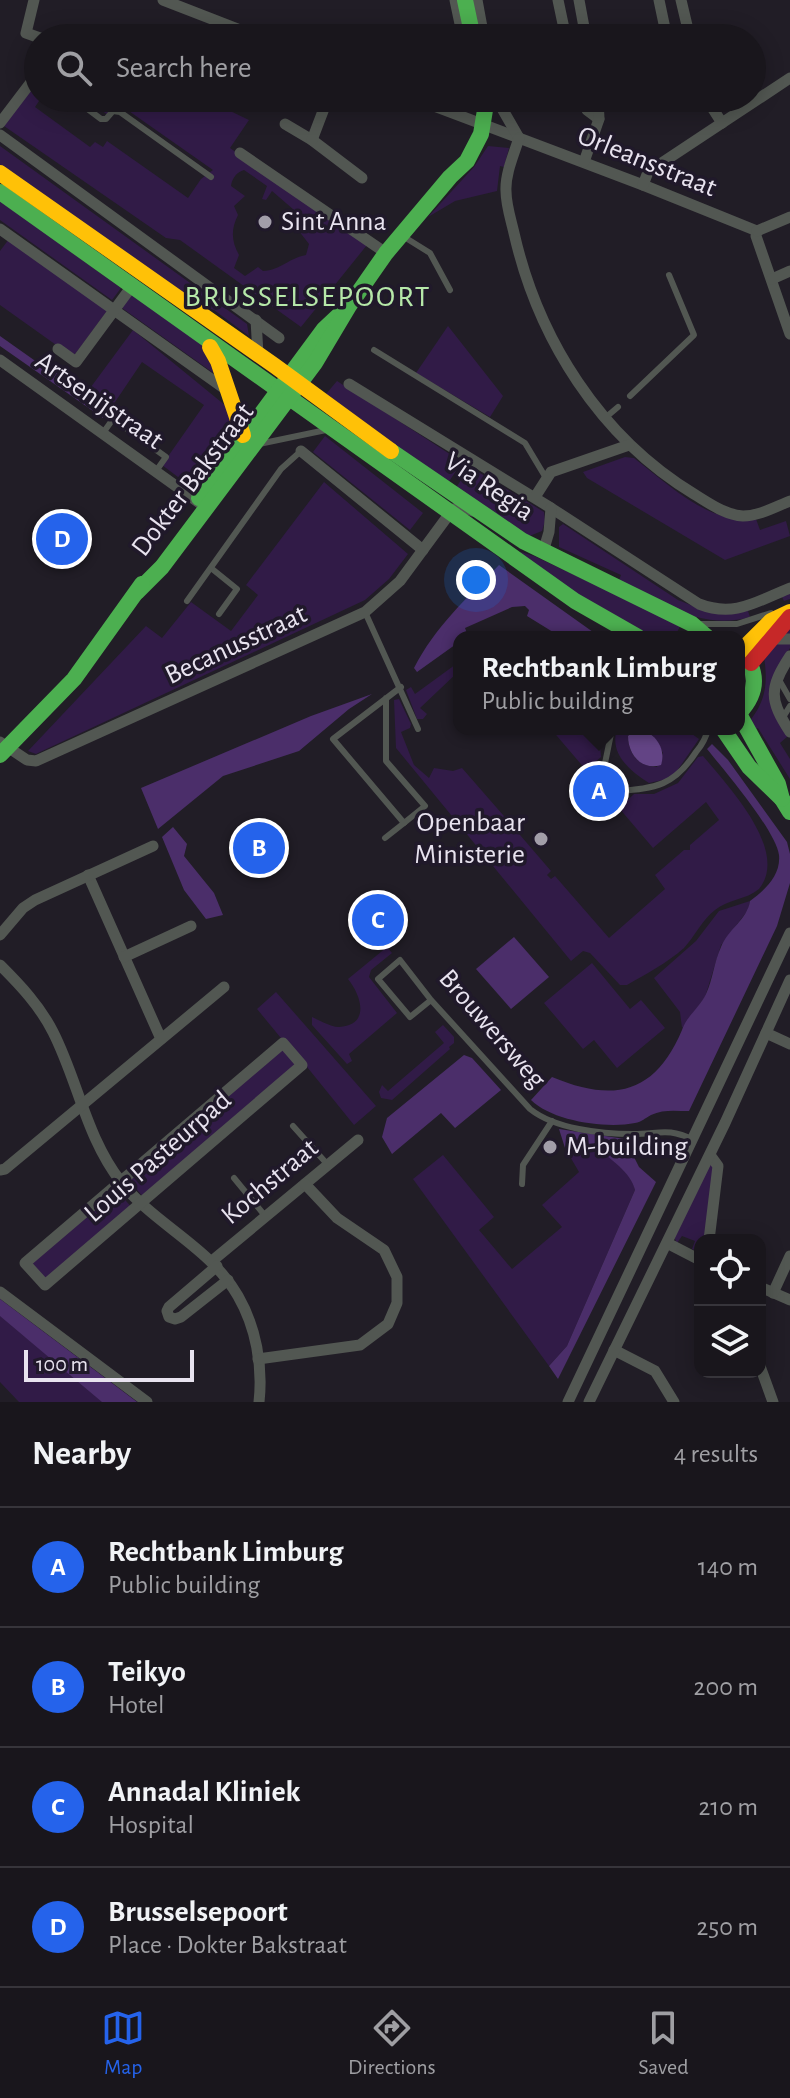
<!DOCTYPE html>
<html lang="en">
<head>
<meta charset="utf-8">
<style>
  :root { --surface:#19161c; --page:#262329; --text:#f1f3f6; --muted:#9f9fa3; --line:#37353b; --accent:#2563eb }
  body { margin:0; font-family:"Alegreya Sans",sans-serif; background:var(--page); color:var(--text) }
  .controls { position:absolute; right:24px; bottom:24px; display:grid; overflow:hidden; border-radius:16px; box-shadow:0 4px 20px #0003 }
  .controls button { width:72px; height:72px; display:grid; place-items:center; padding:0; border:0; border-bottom:2px solid var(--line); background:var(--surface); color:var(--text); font:40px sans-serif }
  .scale { position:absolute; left:24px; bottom:20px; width:170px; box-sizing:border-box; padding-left:8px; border:4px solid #e8e3ef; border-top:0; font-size:22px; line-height:28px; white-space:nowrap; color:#e8e3ef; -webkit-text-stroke:6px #20192a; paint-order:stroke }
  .you { position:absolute; left:476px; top:580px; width:28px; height:28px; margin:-20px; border:6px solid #fff; border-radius:50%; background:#1a73e8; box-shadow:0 0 0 12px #1a73e833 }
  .badge { display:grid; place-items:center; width:52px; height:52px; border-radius:50%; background:var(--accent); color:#fff; font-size:26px; font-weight:700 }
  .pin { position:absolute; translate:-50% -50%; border:4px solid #fff; box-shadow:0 2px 8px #0006 }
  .popup { position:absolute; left:453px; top:631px; width:292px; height:104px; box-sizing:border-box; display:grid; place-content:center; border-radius:16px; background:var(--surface); filter:drop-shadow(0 2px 6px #0005); font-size:26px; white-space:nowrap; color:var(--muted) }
  .popup b { font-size:30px; color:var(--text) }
  .popup::after { content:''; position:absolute; left:50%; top:100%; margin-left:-16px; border:16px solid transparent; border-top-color:var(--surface) }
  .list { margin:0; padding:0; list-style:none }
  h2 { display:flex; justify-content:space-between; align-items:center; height:104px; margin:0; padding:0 32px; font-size:34px }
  h2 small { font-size:26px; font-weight:400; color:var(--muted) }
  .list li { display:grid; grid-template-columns:52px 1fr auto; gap:24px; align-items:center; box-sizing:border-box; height:120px; padding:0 32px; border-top:2px solid var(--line) }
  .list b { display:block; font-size:30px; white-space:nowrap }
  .list p { margin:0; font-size:26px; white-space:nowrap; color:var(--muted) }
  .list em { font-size:26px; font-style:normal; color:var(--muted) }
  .icon { flex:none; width:44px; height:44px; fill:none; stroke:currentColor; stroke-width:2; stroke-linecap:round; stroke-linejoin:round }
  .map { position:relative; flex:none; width:790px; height:1402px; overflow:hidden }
  .search { position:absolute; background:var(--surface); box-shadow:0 4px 20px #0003; left:24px; right:24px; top:24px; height:88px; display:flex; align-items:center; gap:20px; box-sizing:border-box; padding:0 28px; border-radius:44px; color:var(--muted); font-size:30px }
  .sheet { height:584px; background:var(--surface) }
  nav { display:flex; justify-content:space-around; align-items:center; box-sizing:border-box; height:112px; border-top:2px solid var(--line); background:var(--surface); font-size:22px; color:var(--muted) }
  nav a { display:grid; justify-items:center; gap:4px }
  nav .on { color:var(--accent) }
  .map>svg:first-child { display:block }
</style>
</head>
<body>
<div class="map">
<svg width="790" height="1402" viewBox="0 0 790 1402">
  <rect width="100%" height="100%" fill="#211d26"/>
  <g fill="#311b47" fill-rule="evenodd">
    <path d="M34 84 38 87V98H41L35 107 90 147 95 142 103 147 107 141 188 198 201 179 213 170 126 109 115 108 108 115 84 98H203L249 120 230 148 367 245 301 327 180 240 166 238 4 126ZM244 170 267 186 262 199 266 200 272 191 301 216 295 226 309 244 306 255C289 258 281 270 263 271L258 267 245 276 234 268 239 255C231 241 231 229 238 215L234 206 245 196 231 186C232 178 237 172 244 170Z"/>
    <polygon points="0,146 247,324 249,336 214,310 195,303 0,165"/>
    <polygon points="488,146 509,148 504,167 500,166 497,191 455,201 428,217 474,167"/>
    <polygon points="0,201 121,288 112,300 0,220"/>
    <polygon points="9,239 107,311 73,357 0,305 0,251"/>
    <polygon points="133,293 202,344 219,377 122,308"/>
    <polygon points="448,326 503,396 490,417 416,373"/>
    <polygon points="133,330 226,406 231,421 186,483 162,465 204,405 142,362 111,408 88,391"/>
    <polygon points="337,381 462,462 448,483 326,394"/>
    <polygon points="325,436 423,513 410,530 313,452"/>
    <path d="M625 457 634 458C668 484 710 526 756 519L760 530 786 521 790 536 725 560 587 478 583 472Z"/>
    <polygon points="470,467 544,512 545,521 542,531 527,537 455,489"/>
    <polygon points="324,482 408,554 389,579 365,600 40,752 36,754 28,751 146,626 162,638 191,602 231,631 258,595 246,585"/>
    <path d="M563 524 678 600 708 612 790 592V599L784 601 782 597 748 611 750 617C702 631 660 602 618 583L621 575 559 547V527Z"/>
    <polygon points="521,552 534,556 681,625 674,637 649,637 600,612 519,555"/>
    <path d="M790 623V648L774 676 788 736 780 743 790 759V779L758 728 751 731 749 722C766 701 768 683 764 657Z"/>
    <polygon points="459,662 459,671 420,708 427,714 423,719 417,719 406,690 411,687 415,694"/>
    <path d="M399 699 411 724 410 728 401 732 414 765 429 778 434 768 453 771 462 768 510 823 506 827 509 831 514 828 551 871 547 875 551 879 555 876 609 938 665 889 655 875 684 850H690V845L719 820 706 802 653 848 619 808 634 794H654L678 783 698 757 703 756C728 786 790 851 759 889 746 900 728 899 715 910 702 920 695 936 684 948 667 963 646 974 627 985H620L590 953 583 951 571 961 396 748 394 700Z"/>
    <polygon points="551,729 607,729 600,745 601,757 586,770"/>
    <path d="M617 729H635L628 735C628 754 638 766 657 767L663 753 653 736 643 729H685L699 739 672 778 649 783C630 771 609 754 617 729Z"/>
    <polygon points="750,901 748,910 721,945 705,997 682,1028 680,1012 654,978 696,941 719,911"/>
    <path d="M387 947 392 953 371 970 369 977 397 1013 349 1054 352 1061 347 1064 312 1025V1017C317 1019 330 1027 339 1027 371 1025 361 995 348 979Z"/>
    <polygon points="592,963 630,1009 641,1000 665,1028 617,1068 594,1040 583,1049 544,1003"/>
    <polygon points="276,992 376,1106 354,1125 303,1062 144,1198 127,1178 285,1043 257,1009"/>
    <polygon points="443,1025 454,1037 454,1043 449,1047 450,1049 392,1100 381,1098 379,1092 382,1085 388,1091 444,1043 435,1032"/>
    <path d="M592 1146C607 1153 632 1173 635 1190L567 1346 549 1366 413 1179 443 1155 494 1217 479 1230 512 1269 562 1227 542 1205 579 1172 565 1148Z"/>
    <polygon points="711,1162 714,1166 705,1240 700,1240 700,1252 692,1249 695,1241 682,1236 677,1243 674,1237"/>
    <polygon points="115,1188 132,1208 44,1283 28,1263"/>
    <polygon points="0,1299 137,1402 19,1402 0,1382"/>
  </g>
  <g fill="#4b2e6a">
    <polygon points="0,336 41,365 45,360 111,408 103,418 0,346"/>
    <path d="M499 565 600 637H561L527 616 529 610 525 606 512 607 465 628 468 636 459 637V642L417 672 414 668C435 627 467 598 499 565Z"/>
    <polygon points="372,694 349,709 299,751 223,776 158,829 141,788 311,716"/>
    <path d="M712 744 728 760 787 842 790 854V883L777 926 689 1111C676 1111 663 1109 651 1115 645 1118 642 1122 635 1123 606 1129 552 1121 531 1100L552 1077C614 1103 655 1094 682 1030 686 1017 700 1007 706 994 713 979 714 962 721 947 728 929 747 920 750 901 765 890 781 875 779 855 776 831 724 770 707 749Z"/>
    <polygon points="173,827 187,844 184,856 214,893 223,915 206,919 184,890 162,837"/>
    <polygon points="514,937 549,977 511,1009 476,969"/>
    <polygon points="464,1055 472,1058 501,1090 455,1128 441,1113 392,1154 382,1137 387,1118"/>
    <path d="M559 1129 625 1139 639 1167 656 1182 558 1379 549 1366 567 1346 635 1190C631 1172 610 1159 596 1147L565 1148Z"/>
    <polygon points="0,1299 137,1402 102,1402 0,1316"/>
  </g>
  <path fill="#634485" d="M635 729C653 729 667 748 661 765 641 771 628 754 628 736Z"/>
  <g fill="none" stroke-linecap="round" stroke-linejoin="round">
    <polyline stroke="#3f3b44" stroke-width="11" stroke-dasharray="11 5.5" stroke-linecap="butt" points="706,98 713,109"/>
    <g stroke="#525752" stroke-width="6">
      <polyline points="73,98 101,119 106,119 113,111 120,112 211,177"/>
      <polyline points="401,235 430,253 450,290"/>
      <polyline points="374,350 525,443 546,478"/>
      <polyline points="630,396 694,335 669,275"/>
      <polyline points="605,418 618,407"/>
      <polyline points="103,433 113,419 166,457 156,471"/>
      <polyline points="259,444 326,430"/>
      <polyline points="211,568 237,589 219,614"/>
      <polyline points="187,601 281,469 301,451"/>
      <polyline points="365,612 418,729"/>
      <polyline points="701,624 737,624 771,613"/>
      <polyline points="778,678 790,699"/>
      <polyline points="386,698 386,761 425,806 404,823 333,739 401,687"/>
      <polyline points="782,719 790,706"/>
      <polyline points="603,773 612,729"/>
      <path d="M618 791C656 788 674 786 696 752 702 745 706 738 708 729"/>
      <polyline points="385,838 404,823"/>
      <path d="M431 1000 410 1017 378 979 400 960 431 1000 530 1109C555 1129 601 1134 633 1134 660 1134 667 1127 694 1140"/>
      <polyline points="293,1126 328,1165"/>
      <polyline points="234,1178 266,1217"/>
      <polyline points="522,1184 523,1165 552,1121"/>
    </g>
    <g stroke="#525752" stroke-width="11">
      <polyline points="34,0 26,33 40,38"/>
      <polyline points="163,0 261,38"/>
      <polyline points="455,0 463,38"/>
      <polyline points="477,0 484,38"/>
      <polyline points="558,0 566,38"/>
      <polyline points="579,0 586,38"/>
      <polyline points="659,0 667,38"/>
      <polyline points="681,0 690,38"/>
      <polyline points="413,98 643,185 757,231"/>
      <polyline points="496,98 519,138"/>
      <polyline points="580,98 587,110 599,119"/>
      <polyline points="713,109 722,123"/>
      <polyline points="0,123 38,73"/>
      <polyline points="285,124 312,140 362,178"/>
      <polyline points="0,135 279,338"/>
      <path d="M519 138C514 154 505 174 506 191 506 205 511 220 514 233 538 339 600 437 694 494 709 503 725 515 743 516 759 516 775 507 790 501"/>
      <polyline points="312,140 328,98"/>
      <polyline points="240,153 386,253"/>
      <polyline points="584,162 599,119 598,98"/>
      <polyline points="643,185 648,172 790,78"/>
      <polyline points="0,229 228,391"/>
      <polyline points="757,231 756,236 790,334"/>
      <polyline points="757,231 790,217"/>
      <polyline points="772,279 790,271"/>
      <polyline points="256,320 258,354"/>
      <polyline points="58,349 76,362 132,286"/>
      <polyline points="0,360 201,504"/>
      <path d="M349 384 551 508 699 604C735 618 757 601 790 588"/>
      <polyline points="301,451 423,550"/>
      <polyline points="535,497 551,472 629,445"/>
      <polyline points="543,552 549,532 551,508"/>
      <polyline points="773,639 790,639"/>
      <path d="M790 656C769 688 769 700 790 732"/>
      <polyline points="0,742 27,760 36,761 365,612 400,581 453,509 462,507 473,511"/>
      <polyline points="88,875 161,1039"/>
      <polyline points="0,935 23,908 35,900 153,846"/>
      <polyline points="124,957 191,926"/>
      <path d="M0 965C20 985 40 1006 53 1032 78 1081 86 1137 121 1182 155 1225 210 1247 238 1296 256 1327 263 1366 259 1402"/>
      <polyline points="766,1033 790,1044"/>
      <polygon points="283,1043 302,1065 45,1285 25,1263"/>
      <polyline points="0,1170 5,1169 224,987"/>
      <polyline points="709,1240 718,1166 710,1155"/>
      <polyline points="667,1243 700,1260"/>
      <polyline points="212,1261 358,1140"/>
      <polyline points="217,1266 169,1307 167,1311 169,1317 175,1319 181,1317 228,1280"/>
      <polyline points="760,1287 790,1300"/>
      <polyline points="0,1292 147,1402"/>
      <polyline points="773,1293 790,1256"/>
      <polyline points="614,1350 655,1371 674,1402"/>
      <polyline points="258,1359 360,1345 388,1324 397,1303 397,1277 384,1250 337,1218 305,1184"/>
      <polyline points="760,1366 773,1402"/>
      <polyline points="568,1402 790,933"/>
      <polyline points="589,1402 725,1123 790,980"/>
    </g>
    <g stroke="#4caf50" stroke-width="16">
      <polyline points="465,0 473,38"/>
      <polyline points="0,192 575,601 638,637"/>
      <polyline points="391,451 523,541 692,624 707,637"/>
      <polyline points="199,498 324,329 340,314"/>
      <polyline points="137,592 162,567 315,363 349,306 386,253 450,177 467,161 481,134 487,98"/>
      <path d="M739 649C759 670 759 692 739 713"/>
      <polyline points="739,714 778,784 782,799 790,812"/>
      <polyline points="723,729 749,767 782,799"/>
      <polyline points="0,755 74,679 142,584"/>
    </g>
    <g stroke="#ffc107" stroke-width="16">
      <polyline points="0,173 275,366 391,451"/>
      <polyline points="210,347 218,361 243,435"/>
      <polyline points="741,651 771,621 790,612"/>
    </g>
    <polyline stroke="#c62828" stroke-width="16" points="751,663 790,617"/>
  </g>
  <g fill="#a29ea9" stroke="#20192a" stroke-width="3">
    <circle cx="265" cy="222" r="8"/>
    <circle cx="541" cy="839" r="8"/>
    <circle cx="550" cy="1147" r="8"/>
  </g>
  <g text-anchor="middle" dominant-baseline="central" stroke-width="7" stroke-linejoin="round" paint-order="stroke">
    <g font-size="28" fill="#e8e3ef" stroke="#20192a">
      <text transform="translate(647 162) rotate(22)">Orleansstraat</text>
      <text transform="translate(99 401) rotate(35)">Artsenijstraat</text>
      <text transform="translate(193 480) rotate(-53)">Dokter Bakstraat</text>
      <text transform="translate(489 487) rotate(34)">Via Regia</text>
      <text transform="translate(236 645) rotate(-25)">Becanusstraat</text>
      <text transform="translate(492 1029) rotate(49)">Brouwersweg</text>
      <text transform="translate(158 1157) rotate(-41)">Louis Pasteurpad</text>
      <text transform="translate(270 1182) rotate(-40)">Kochstraat</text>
    </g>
    <g font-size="28" fill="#e8e3ef" stroke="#20192a" text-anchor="start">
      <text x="281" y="222">Sint Anna</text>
      <text x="525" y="823" text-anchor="end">Openbaar<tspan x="525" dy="32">Ministerie</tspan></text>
      <text x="566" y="1147">M-building</text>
    </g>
    <g font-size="30" letter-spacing="2" fill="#b6e8a9" stroke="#20192a">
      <text x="308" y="297">BRUSSELSEPOORT</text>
    </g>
  </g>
</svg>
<div class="controls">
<button><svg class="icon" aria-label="locate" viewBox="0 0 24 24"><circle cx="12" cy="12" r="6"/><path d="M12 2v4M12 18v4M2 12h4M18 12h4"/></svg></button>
<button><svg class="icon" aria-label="layers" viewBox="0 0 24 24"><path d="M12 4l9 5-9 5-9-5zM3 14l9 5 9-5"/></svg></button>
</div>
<div class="scale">100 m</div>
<div class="you"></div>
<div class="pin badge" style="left:599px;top:791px">A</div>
<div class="popup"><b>Rechtbank Limburg</b>Public building</div>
<div class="pin badge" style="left:259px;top:848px">B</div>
<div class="pin badge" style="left:378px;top:920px">C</div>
<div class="pin badge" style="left:62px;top:539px">D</div>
<div class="search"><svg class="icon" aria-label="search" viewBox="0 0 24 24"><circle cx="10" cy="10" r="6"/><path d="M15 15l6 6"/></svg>Search here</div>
</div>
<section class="sheet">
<h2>Nearby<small>4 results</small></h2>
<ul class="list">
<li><span class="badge">A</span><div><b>Rechtbank Limburg</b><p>Public building</p></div><em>140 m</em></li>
<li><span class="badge">B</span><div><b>Teikyo</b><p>Hotel</p></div><em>200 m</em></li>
<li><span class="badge">C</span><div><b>Annadal Kliniek</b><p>Hospital</p></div><em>210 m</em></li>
<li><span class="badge">D</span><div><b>Brusselsepoort</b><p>Place · Dokter Bakstraat</p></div><em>250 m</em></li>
</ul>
</section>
<nav>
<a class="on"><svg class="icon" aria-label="map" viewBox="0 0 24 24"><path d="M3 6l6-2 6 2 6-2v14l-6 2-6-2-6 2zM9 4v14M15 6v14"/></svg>Map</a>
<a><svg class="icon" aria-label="directions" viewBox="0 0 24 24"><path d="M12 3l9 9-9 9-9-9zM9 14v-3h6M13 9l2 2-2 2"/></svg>Directions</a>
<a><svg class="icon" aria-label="saved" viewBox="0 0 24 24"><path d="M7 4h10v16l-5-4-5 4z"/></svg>Saved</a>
</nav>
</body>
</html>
